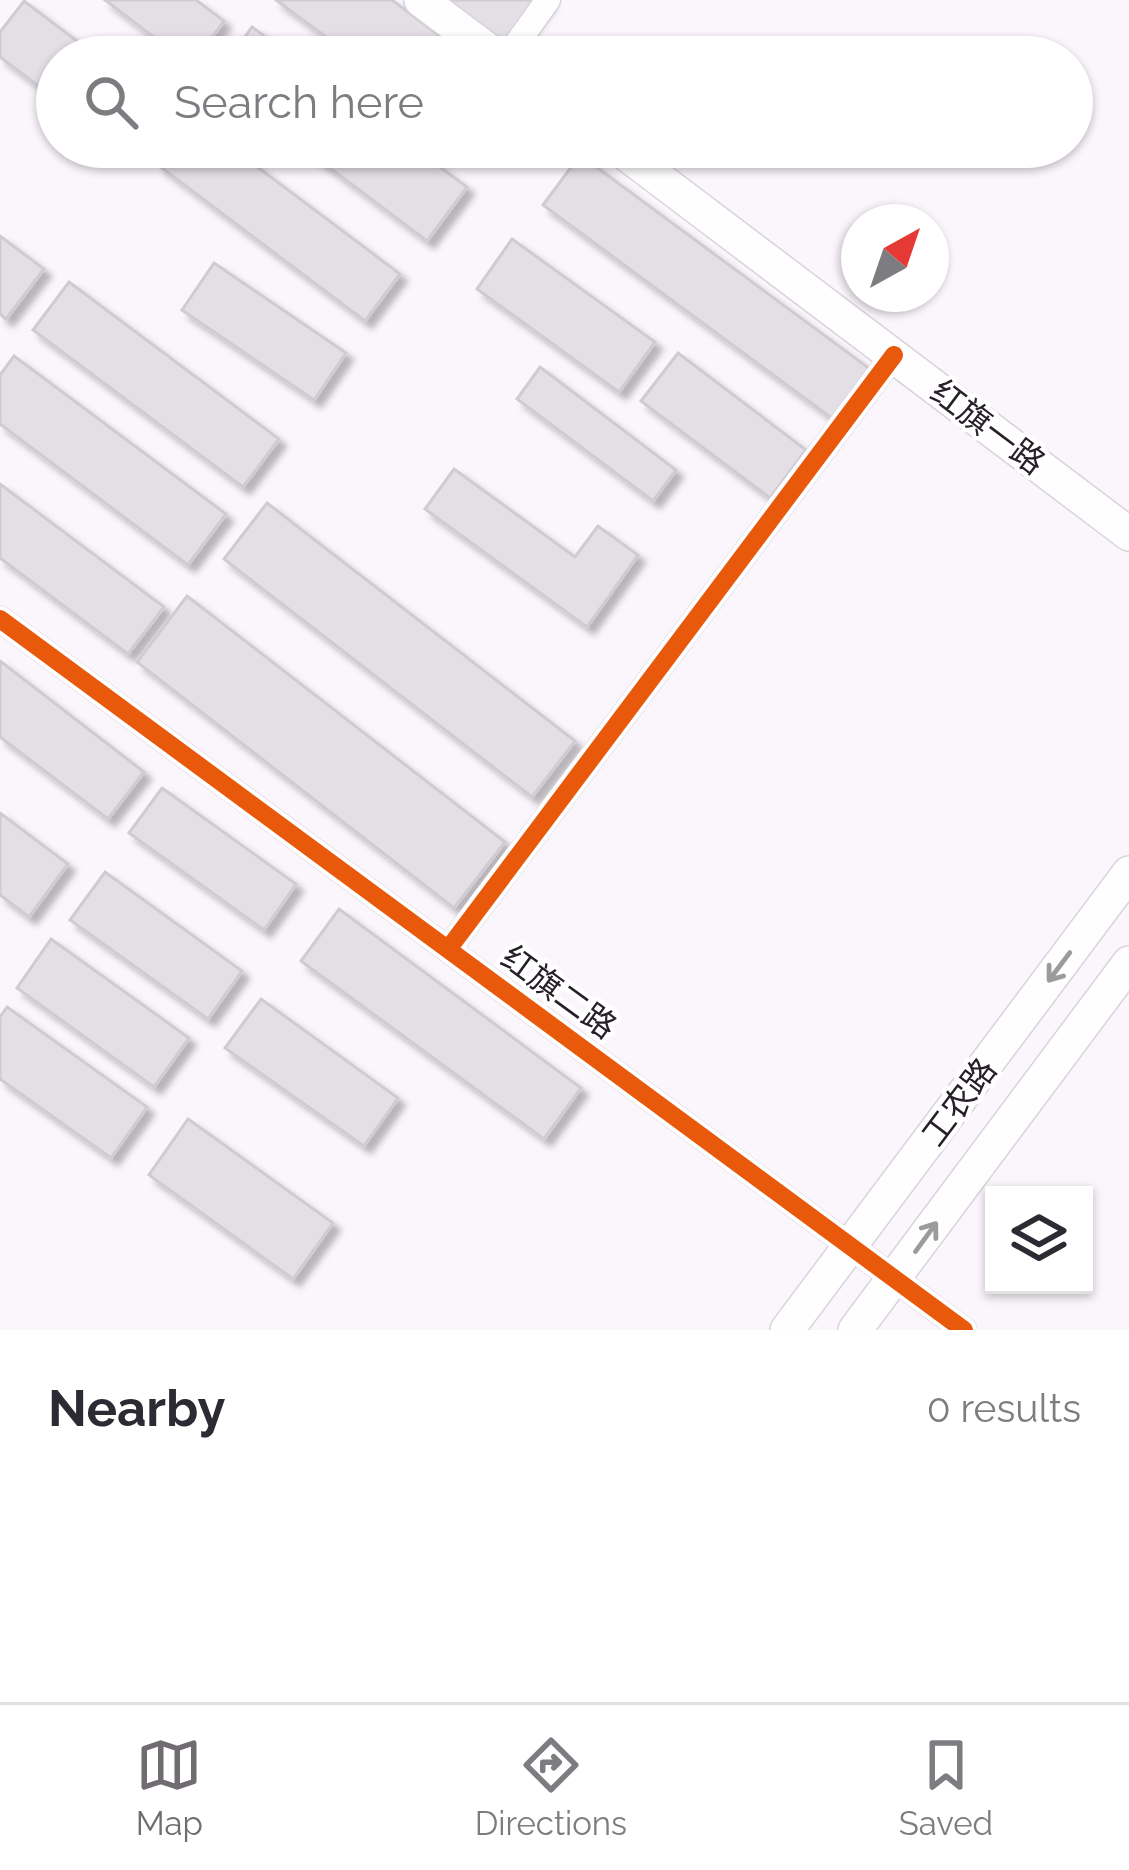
<!DOCTYPE html>
<html lang="en">
<head>
<meta charset="utf-8">
<style>
  :root { --surface:#fff; --page:#f7f7f7; --text:#2b2b33; --muted:#7c7c81; --line:#e1e1e2; --accent:#716b72 }
  body { margin:0; font-family:Raleway,"Noto Sans SC",sans-serif; background:var(--page); color:var(--text) }
  .controls { position:absolute; right:36px; bottom:36px; display:grid; overflow:hidden; border-radius:0px; box-shadow:0 3px 9px #0004 }
  .controls button { width:108px; height:108px; display:grid; place-items:center; padding:0; border:0; border-bottom:3px solid var(--line); background:var(--surface); color:var(--text); font:60px sans-serif }
  .compass { position:absolute; left:841px; top:204px; width:108px; height:108px; border-radius:50%; background:var(--surface); box-shadow:0 3px 9px #0004; rotate:40deg }
  .list { margin:0; padding:0; list-style:none }
  h2 { display:flex; justify-content:space-between; align-items:center; height:156px; margin:0; padding:0 48px; font-size:51px }
  h2 small { font-size:39px; font-weight:400; color:var(--muted) }
  .icon { flex:none; width:66px; height:66px; fill:none; stroke:currentColor; stroke-width:2; stroke-linecap:round; stroke-linejoin:round }
  .map { position:relative; flex:none; width:1129px; height:1330px; overflow:hidden }
  .search { position:absolute; background:var(--surface); box-shadow:0 3px 9px #0004; left:36px; right:36px; top:36px; height:132px; display:flex; align-items:center; gap:30px; box-sizing:border-box; padding:0 42px; border-radius:66px; color:var(--muted); font-size:45px }
  .sheet { height:372px; background:var(--surface) }
  nav { display:flex; justify-content:space-around; align-items:center; box-sizing:border-box; height:168px; border-top:3px solid var(--line); background:var(--surface); font-size:33px; color:var(--muted) }
  nav a { display:grid; justify-items:center; gap:6px }
  nav .on { color:var(--accent) }
  .map>svg:first-child { display:block }
</style>
</head>
<body>
<div class="map">
<svg width="1129" height="1330" viewBox="0 0 1129 1330">
  <defs>
    <filter id="shadow"><feDropShadow dx="7" dy="7" stdDeviation="3" flood-color="#0004"/></filter>
  </defs>
  <rect width="100%" height="100%" fill="#fbf6fc"/>
  <g fill="#e4dee5" stroke="#d0cbd2" stroke-width="3" filter="url(#shadow)">
    <polygon points="105,0 196,0 224,21 197,57 180,57"/>
    <polygon points="276,0 392,0 468,57 353,57"/>
    <polygon points="421,0 548,0 507,57"/>
    <polygon points="24,1 98,57 57,57 57,100 0,57 0,32"/>
    <polygon points="252,27 293,57 230,57"/>
    <polygon points="172,147 231,147 400,274 365,321 158,165"/>
    <polygon points="302,147 413,147 467,187 427,241"/>
    <polygon points="580,155 870,369 833,419 543,205"/>
    <polygon points="0,236 44,269 6,319 0,314"/>
    <polygon points="512,239 655,342 619,392 477,289"/>
    <polygon points="214,263 346,353 314,400 182,310"/>
    <polygon points="69,282 279,439 243,487 33,330"/>
    <polygon points="678,353 806,450 770,498 641,401"/>
    <polygon points="14,356 226,514 188,565 0,424 0,375"/>
    <polygon points="540,367 676,470 653,501 517,399"/>
    <polygon points="454,469 575,557 598,526 638,555 587,627 425,509"/>
    <polygon points="0,484 164,607 128,654 0,558"/>
    <polygon points="267,503 575,741 532,797 224,559"/>
    <polygon points="187,596 505,842 454,908 137,662"/>
    <polygon points="0,661 144,772 108,819 0,737"/>
    <polygon points="162,788 296,884 264,930 129,833"/>
    <polygon points="0,813 68,864 29,917 0,895"/>
    <polygon points="105,872 242,971 208,1019 70,920"/>
    <polygon points="339,909 581,1088 544,1139 301,961"/>
    <polygon points="51,939 189,1038 154,1087 17,988"/>
    <polygon points="261,999 398,1098 364,1146 225,1048"/>
    <polygon points="7,1007 147,1107 111,1158 0,1079 0,1017"/>
    <polygon points="188,1119 333,1223 293,1279 149,1175"/>
  </g>
  <g fill="none" stroke-linecap="round" stroke-linejoin="round">
    <g stroke="#d9d3db" stroke-width="27">
      <g id="street">
        <polyline points="507,57 548,0"/>
        <polyline points="0,619 964,1330"/>
        <polyline points="449,948 894,355"/>
      </g>
    </g>
    <g stroke="#d9d3db" stroke-width="36">
      <g id="secondary">
        <polyline points="421,0 497,57"/>
        <polyline points="617,147 1129,534"/>
        <polyline points="787,1330 1129,873"/>
        <polyline points="855,1330 1129,963"/>
      </g>
    </g>
    <use href="#street" stroke="#fefeff" stroke-width="24"/>
    <use href="#secondary" stroke="#fefeff" stroke-width="33"/>
    <g stroke="#fff" stroke-width="26">
      <g id="cycleway">
        <polyline points="0,619 964,1330"/>
        <polyline points="449,948 894,355"/>
      </g>
    </g>
    <use href="#cycleway" stroke="#e8590c" stroke-width="18"/>
  </g>
  <defs><path id="oneway-shaft" d="M-6 0H5M1.5-3L5.5 0L1.5 3" fill="none" stroke-width="1.6" stroke-linecap="round" stroke-linejoin="round" transform="scale(3)"/></defs>
  <g stroke="#9d9a9e">
    <use href="#oneway-shaft" transform="translate(1059 967) rotate(127)"/>
    <use href="#oneway-shaft" transform="translate(926 1237) rotate(-54)"/>
  </g>
  <g text-anchor="middle" dominant-baseline="central" stroke-width="9" stroke-linejoin="round" paint-order="stroke">
    <g font-size="33" fill="#272028" stroke="#fff">
      <text transform="translate(988 427) rotate(37)">红旗一路</text>
      <text transform="translate(559 992) rotate(36)">红旗二路</text>
      <text transform="translate(959 1102) rotate(-53)">工农路</text>
    </g>
  </g>
</svg>
<div class="controls">
<button><svg class="icon" aria-label="layers" viewBox="0 0 24 24"><path d="M12 4l9 5-9 5-9-5zM3 14l9 5 9-5"/></svg></button>
</div>
<svg class="compass" viewBox="-18 -18 36 36"><path d="M0-13l5 13h-10z" fill="#e53935"/><path d="M0 13l5-13h-10z" fill="#7c7c81"/></svg>
<div class="search"><svg class="icon" aria-label="search" viewBox="0 0 24 24"><circle cx="10" cy="10" r="6"/><path d="M15 15l6 6"/></svg>Search here</div>
</div>
<section class="sheet">
<h2>Nearby<small>0 results</small></h2>
<ul class="list">
</ul>
</section>
<nav>
<a class="on"><svg class="icon" aria-label="map" viewBox="0 0 24 24"><path d="M3 6l6-2 6 2 6-2v14l-6 2-6-2-6 2zM9 4v14M15 6v14"/></svg>Map</a>
<a><svg class="icon" aria-label="directions" viewBox="0 0 24 24"><path d="M12 3l9 9-9 9-9-9zM9 14v-3h6M13 9l2 2-2 2"/></svg>Directions</a>
<a><svg class="icon" aria-label="saved" viewBox="0 0 24 24"><path d="M7 4h10v16l-5-4-5 4z"/></svg>Saved</a>
</nav>
</body>
</html>
